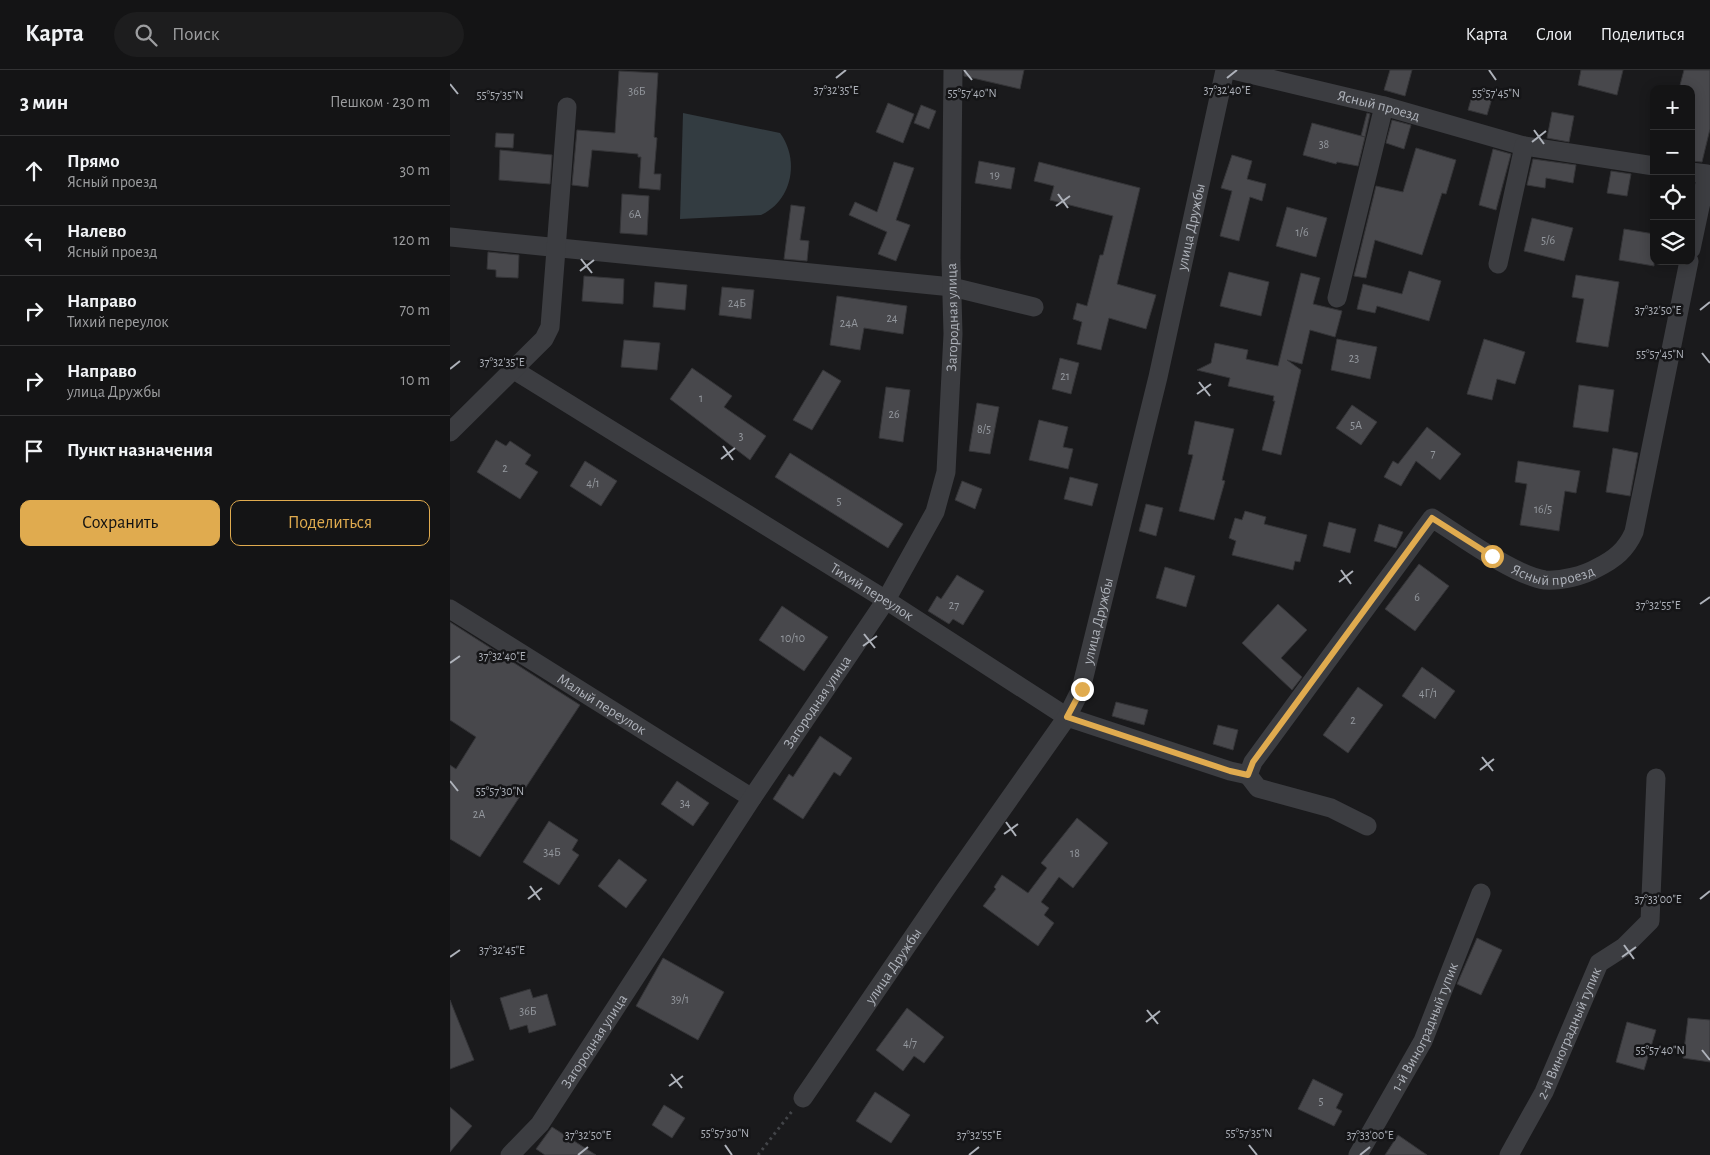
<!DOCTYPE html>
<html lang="ru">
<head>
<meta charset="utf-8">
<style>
  :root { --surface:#141415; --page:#1d1d1e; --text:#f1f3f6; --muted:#9d9ea0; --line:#333334; --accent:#e0ab4f }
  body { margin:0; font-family:"Alegreya Sans",sans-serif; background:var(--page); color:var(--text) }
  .controls { position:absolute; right:15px; top:15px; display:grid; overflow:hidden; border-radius:10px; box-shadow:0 2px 12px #0003 }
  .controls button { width:45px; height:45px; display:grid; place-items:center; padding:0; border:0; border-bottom:1px solid var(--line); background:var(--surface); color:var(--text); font:25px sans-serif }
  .stop { position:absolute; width:15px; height:15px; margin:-11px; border:4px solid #e0ab4f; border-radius:50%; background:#fff }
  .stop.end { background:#e0ab4f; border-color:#fff; box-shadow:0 1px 5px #0008 }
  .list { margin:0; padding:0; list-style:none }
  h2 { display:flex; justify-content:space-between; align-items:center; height:65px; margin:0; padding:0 20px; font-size:21px }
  h2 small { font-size:16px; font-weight:400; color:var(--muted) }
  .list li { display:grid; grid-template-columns:32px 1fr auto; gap:15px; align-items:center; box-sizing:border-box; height:70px; padding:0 20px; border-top:1px solid var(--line) }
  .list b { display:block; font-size:19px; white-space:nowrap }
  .list p { margin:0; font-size:16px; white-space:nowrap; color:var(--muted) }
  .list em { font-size:16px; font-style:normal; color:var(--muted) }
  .actions { display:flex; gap:10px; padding:15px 20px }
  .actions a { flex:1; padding:11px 0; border:1px solid var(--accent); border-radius:10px; text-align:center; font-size:18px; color:var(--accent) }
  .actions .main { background:var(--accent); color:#111 }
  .icon { flex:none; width:28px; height:28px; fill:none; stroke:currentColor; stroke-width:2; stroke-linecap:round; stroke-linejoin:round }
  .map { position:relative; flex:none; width:1260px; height:1085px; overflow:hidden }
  header { display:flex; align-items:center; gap:30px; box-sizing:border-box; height:70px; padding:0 25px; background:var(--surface); border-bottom:1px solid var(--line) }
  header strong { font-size:24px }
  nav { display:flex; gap:28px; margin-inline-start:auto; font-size:18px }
  .search { width:350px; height:45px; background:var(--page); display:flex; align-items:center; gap:12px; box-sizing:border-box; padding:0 18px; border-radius:28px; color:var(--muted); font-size:19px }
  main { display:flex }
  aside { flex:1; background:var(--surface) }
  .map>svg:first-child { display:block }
</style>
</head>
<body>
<header>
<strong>Карта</strong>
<div class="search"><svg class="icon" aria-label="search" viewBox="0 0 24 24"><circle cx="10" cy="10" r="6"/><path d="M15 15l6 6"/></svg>Поиск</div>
<nav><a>Карта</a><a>Слои</a><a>Поделиться</a></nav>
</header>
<main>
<aside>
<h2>3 мин<small>Пешком · 230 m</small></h2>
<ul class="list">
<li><svg class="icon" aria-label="ahead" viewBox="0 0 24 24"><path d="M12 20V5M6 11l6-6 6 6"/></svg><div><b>Прямо</b><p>Ясный проезд</p></div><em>30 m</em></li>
<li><svg class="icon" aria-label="left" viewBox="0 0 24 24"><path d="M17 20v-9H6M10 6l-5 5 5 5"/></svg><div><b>Налево</b><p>Ясный проезд</p></div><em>120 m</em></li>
<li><svg class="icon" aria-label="right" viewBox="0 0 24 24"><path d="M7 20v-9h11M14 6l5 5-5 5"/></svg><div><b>Направо</b><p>Тихий переулок</p></div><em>70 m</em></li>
<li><svg class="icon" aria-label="right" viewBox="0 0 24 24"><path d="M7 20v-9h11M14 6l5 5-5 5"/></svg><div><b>Направо</b><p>улица Дружбы</p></div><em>10 m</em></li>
<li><svg class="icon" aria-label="arrive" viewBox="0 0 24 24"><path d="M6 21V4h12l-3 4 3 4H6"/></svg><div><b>Пункт назначения</b></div></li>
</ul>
<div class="actions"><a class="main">Сохранить</a><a>Поделиться</a></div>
</aside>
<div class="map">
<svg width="1260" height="1085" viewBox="0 0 1260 1085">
  <rect width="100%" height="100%" fill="#1a1a1c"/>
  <path fill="#333c41" d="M233 43 330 63C350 90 342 131 311 145L230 149Z"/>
  <g fill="#48484c" stroke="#353538">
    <polygon points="514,0 574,0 570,19 514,6"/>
    <polygon points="940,0 962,0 955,26 934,20"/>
    <polygon points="1131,0 1173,0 1167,25 1128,15"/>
    <polygon points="1234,0 1260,0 1260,59 1252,92 1241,91 1241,19 1229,19"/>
    <polygon points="169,1 208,3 204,67 207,68 204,104 211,104 210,120 189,118 191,87 188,87 188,84 142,80 138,117 122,115 127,60 165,63"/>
    <polygon points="1024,19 1043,25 1037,45 1018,40"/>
    <polygon points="438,33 464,44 453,73 426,62"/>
    <polygon points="471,35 486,41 479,59 464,53"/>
    <polygon points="1102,42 1124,46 1119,72 1097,68"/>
    <polygon points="917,43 920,44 915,67 911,66"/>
    <polygon points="942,50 961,55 954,79 936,73"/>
    <polygon points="862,53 915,67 908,96 887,92 886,94 853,85"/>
    <polygon points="46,63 64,64 63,78 45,77"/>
    <polygon points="966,78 1006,90 996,124 992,123 972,185 925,170 916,208 904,206 926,116 953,122"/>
    <polygon points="1043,79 1061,84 1046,140 1029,135"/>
    <polygon points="50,80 102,85 100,114 49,110"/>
    <polygon points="782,85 802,91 797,109 816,114 812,131 800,127 789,171 770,166 782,121 771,118"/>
    <polygon points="1083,89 1126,95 1123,113 1096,108 1095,118 1077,115"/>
    <polygon points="529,91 565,98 561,119 525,113"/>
    <polygon points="444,92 464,98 446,150 460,155 446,191 428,184 437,162 399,145 405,132 427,142"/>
    <polygon points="589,92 690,118 667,214 706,225 696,259 659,248 651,280 627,274 632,252 623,249 627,233 637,236 650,185 653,185 663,146 600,130 604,116 584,111"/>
    <polygon points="1161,101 1181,104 1177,126 1157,123"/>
    <polygon points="172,124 199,126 197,165 170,163"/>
    <polygon points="341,135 355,137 350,170 359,171 357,191 334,189"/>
    <polygon points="837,137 877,148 866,187 826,176"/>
    <polygon points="1082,148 1123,158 1114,191 1074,181"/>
    <polygon points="1174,159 1204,164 1204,196 1169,190"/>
    <polygon points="38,182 69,185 68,208 46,207 46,200 37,199"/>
    <polygon points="959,201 991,211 979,251 927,236 925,243 907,239 913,214 952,224"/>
    <polygon points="779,202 819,212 811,246 770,236"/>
    <polygon points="851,203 870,208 863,234 892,241 885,267 860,260 852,294 837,290 851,300 831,385 812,380 825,331 823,331 824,326 778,316 780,308 747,300 761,293 765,273 798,280 796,289 828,296"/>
    <polygon points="1126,205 1169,212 1158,277 1126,272 1134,229 1122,227"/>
    <polygon points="134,206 174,209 173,234 132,231"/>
    <polygon points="205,212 237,215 235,240 203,237"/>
    <polygon points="272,217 304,220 301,249 269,245"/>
    <polygon points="387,226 457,236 453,264 414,258 410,280 380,275"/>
    <polygon points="887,269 927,277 920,309 881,300"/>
    <polygon points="1034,269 1075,282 1065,314 1047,309 1042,330 1017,324"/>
    <polygon points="174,270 210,273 207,300 171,297"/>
    <polygon points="610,288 629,293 621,324 602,319"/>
    <polygon points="242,298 282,326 274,337 316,366 300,390 220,329"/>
    <polygon points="373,300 391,311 362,360 343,350"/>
    <polygon points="1129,315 1164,320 1158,362 1123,357"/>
    <polygon points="436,317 460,320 453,372 429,368"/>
    <polygon points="527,333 549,337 540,384 519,381"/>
    <polygon points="902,335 927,352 911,375 886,358"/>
    <polygon points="589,350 618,357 613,377 623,379 618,399 579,390"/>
    <polygon points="745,351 784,359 772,410 775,411 764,450 729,441 743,385 738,384"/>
    <polygon points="977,357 1011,384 990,410 966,391 951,416 934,407 943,391 948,394"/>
    <polygon points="46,370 56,376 60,371 81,385 75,394 88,402 70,429 27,402"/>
    <polygon points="1163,378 1188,383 1180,426 1156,422"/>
    <polygon points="340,383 453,454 438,478 325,407"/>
    <polygon points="135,391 167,411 151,436 120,416"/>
    <polygon points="1068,391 1130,401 1126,423 1115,421 1109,461 1070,455 1077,414 1065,412"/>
    <polygon points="620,407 648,414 642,436 614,429"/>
    <polygon points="512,411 532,419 525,439 505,430"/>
    <polygon points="696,434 713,438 706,466 689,461"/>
    <polygon points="795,441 816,447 814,454 857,465 850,492 845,491 843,500 782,485 786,471 779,468 785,448 792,450"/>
    <polygon points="879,452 906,459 900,483 873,476"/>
    <polygon points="929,454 953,462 946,478 924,471"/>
    <polygon points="969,494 999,516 965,561 935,539"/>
    <polygon points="715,497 745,506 736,537 706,528"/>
    <polygon points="507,505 534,521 513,555 503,549 499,554 478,541 487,526 491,529"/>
    <polygon points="828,534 857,560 831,588 852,607 842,620 792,573"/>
    <polygon points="332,536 378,567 354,601 309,570"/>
    <polygon points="0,552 130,635 30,787 0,769 0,695 6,699 26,667 0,650"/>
    <polygon points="972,597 1005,621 985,649 952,626"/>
    <polygon points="908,617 933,635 898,683 873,665"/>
    <polygon points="666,632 698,640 694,655 662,646"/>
    <polygon points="768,655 788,660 783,680 763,674"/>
    <polygon points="370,666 402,688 390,706 384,702 353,749 323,729 339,704 343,707"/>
    <polygon points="227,711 259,733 243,756 211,734"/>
    <polygon points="627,748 658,773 623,818 609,807 591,832 599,838 594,845 604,853 588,876 533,836 546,819 544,817 552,805 578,823 597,798 591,793"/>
    <polygon points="99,751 128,770 122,780 129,785 109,815 73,792"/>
    <polygon points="169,789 197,810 176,838 148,816"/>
    <polygon points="1027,868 1052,880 1031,925 1007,914"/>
    <polygon points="213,888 274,922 248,970 186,936"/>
    <polygon points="80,919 83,928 97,924 106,955 79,963 77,955 60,960 50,928"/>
    <polygon points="0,930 24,990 0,999"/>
    <polygon points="457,938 494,967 474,993 464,986 453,1001 426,980"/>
    <polygon points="1238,948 1260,950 1260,992 1233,988"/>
    <polygon points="1177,952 1206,960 1194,1000 1166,992"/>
    <polygon points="863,1009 893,1024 886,1038 892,1041 884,1056 848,1039"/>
    <polygon points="425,1022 460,1045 441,1073 406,1051"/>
    <polygon points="214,1035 235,1048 222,1068 202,1055"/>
    <polygon points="0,1037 22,1056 0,1082"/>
    <polygon points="102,1057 146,1085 95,1085 86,1079"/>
    <polygon points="948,1065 977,1085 935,1085"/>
  </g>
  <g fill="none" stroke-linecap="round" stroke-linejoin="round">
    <polyline stroke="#424448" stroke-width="3" stroke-dasharray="2.5 4" stroke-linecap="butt" points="308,1085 343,1040"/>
    <g stroke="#3c3d41" stroke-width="19">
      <path id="s1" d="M783 0 934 36 1074 76 1204 96"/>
      <polyline points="1241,102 1257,104 1241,179"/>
      <polyline points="0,167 502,217 584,237"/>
      <polyline points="1048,194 1074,76"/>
      <polyline points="887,228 934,36"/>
      <path id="s2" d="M64 300 436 530 617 647 780 701 798 705"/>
      <polyline points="0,362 94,269 100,257 117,37"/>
      <path id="s3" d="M0 539 302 728"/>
      <path id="s4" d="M917 756 881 738 808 718 798 705 803 692 982 448C1009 465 1065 506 1095 510 1111 511 1133 506 1147 498 1165 489 1176 480 1184 462L1239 191"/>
      <path id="s5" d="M353 1028 495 820 617 647 631 619 708 307 775 0"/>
      <path id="s6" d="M60 1085 90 1054 302 728 436 530 485 442 496 402 503 264 501 190 503 0"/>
      <path id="s7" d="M908 1085 973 971 1031 823"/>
      <path id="s8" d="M1059 1085 1094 1022 1149 893 1174 877 1200 851 1206 708"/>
    </g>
  </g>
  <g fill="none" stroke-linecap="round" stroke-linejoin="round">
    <polyline stroke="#e0ab4f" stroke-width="6" points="632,619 617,647 780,701 798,705 803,692 982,448 1042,486"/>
  </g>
  <path fill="none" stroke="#aeb2ba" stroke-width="2" d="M514 0 522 10M1039 0 1046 10M386 8 396 0M777 8 787 0M0 14 8 24M1084 60 1094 74M1082 72 1096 61M608 124 618 138M606 136 620 126M131 189 142 203M130 201 144 190M1250 240 1260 232M1252 283 1260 293M0 299 10 291M749 312 760 326M747 324 761 314M273 376 283 390M271 389 285 378M891 500 901 514M889 512 903 501M1250 534 1260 527M414 564 425 578M413 576 427 566M0 593 10 586M1032 687 1043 701M1030 700 1044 689M0 711 8 721M556 752 566 766M554 764 568 754M80 816 90 830M78 829 92 818M1250 829 1260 821M1174 875 1184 889M0 887 10 880M1172 887 1186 877M697 940 708 954M696 952 710 941M1252 980 1260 990M221 1004 232 1018M219 1016 233 1006M275 1075 282 1085M799 1075 807 1085M128 1085 138 1077M519 1085 529 1077M910 1085 920 1077"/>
  <g text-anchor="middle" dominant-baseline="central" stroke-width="5" stroke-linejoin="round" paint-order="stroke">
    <g font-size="12" fill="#94989e">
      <text x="187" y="21">36Б</text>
      <text x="874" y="74">38</text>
      <text x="545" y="105">19</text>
      <text x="185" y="144">6А</text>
      <text x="852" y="162">1/6</text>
      <text x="1098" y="170">5/6</text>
      <text x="287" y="233">24Б</text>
      <text x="442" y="248">24</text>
      <text x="399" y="253">24А</text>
      <text x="904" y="288">23</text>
      <text x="615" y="306">21</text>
      <text x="251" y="328">1</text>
      <text x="444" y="344">26</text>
      <text x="906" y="355">5А</text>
      <text x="534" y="359">8/5</text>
      <text x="291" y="366">3</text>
      <text x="983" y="383">7</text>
      <text x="55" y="398">2</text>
      <text x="143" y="413">4/1</text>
      <text x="389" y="431">5</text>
      <text x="1093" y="439">16/5</text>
      <text x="967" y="527">6</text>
      <text x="504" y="535">27</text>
      <text x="343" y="568">10/10</text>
      <text x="978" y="623">4Г/1</text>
      <text x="903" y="650">2</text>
      <text x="235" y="733">34</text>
      <text x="29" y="744">2А</text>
      <text x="102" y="782">34Б</text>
      <text x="625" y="783">18</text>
      <text x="230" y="929">39/1</text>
      <text x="78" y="941">36Б</text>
      <text x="460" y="973">4/7</text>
      <text x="871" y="1031">5</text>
    </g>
    <g font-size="15" fill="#aeb2ba" stroke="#151517">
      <text stroke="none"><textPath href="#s1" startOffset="150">Ясный проезд</textPath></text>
      <text stroke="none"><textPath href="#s5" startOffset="970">улица Дружбы</textPath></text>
      <text stroke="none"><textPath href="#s6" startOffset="968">Загородная улица</textPath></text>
      <text stroke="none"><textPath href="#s4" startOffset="586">Ясный проезд</textPath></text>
      <text stroke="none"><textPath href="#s2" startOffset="421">Тихий переулок</textPath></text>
      <text stroke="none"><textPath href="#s5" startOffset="565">улица Дружбы</textPath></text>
      <text stroke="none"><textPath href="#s6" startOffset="548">Загородная улица</textPath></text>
      <text stroke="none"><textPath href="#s3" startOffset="179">Малый переулок</textPath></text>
      <text stroke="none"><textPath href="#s5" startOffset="160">улица Дружбы</textPath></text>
      <text stroke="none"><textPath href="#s7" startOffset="145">1-й Виноградный тупик</textPath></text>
      <text stroke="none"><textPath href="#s8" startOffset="136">2-й Виноградный тупик</textPath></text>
      <text stroke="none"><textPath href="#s6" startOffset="142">Загородная улица</textPath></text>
    </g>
  </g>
  <g font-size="12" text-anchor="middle" fill="#aeb2ba" stroke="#151517" stroke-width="5" stroke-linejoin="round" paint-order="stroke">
    <text x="386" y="24">37°32'35"E</text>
    <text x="777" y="24">37°32'40"E</text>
    <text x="522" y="27">55°57'40"N</text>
    <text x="1046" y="27">55°57'45"N</text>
    <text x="50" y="29">55°57'35"N</text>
    <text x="1208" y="244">37°32'50"E</text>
    <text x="1210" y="288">55°57'45"N</text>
    <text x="52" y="296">37°32'35"E</text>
    <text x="1208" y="539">37°32'55"E</text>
    <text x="52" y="590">37°32'40"E</text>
    <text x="50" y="725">55°57'30"N</text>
    <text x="1208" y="833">37°33'00"E</text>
    <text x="52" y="884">37°32'45"E</text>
    <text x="1210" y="984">55°57'40"N</text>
    <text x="275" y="1067">55°57'30"N</text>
    <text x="799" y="1067">55°57'35"N</text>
    <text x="138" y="1069">37°32'50"E</text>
    <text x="529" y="1069">37°32'55"E</text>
    <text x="920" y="1069">37°33'00"E</text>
  </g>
</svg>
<div class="controls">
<button>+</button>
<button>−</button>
<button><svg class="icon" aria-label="locate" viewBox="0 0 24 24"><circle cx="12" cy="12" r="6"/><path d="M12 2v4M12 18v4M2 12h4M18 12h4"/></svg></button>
<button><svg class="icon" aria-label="layers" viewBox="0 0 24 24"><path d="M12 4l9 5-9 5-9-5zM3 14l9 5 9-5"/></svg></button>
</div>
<div class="stop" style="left:1042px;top:486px"></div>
<div class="stop end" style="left:632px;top:619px"></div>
</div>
</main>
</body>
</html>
